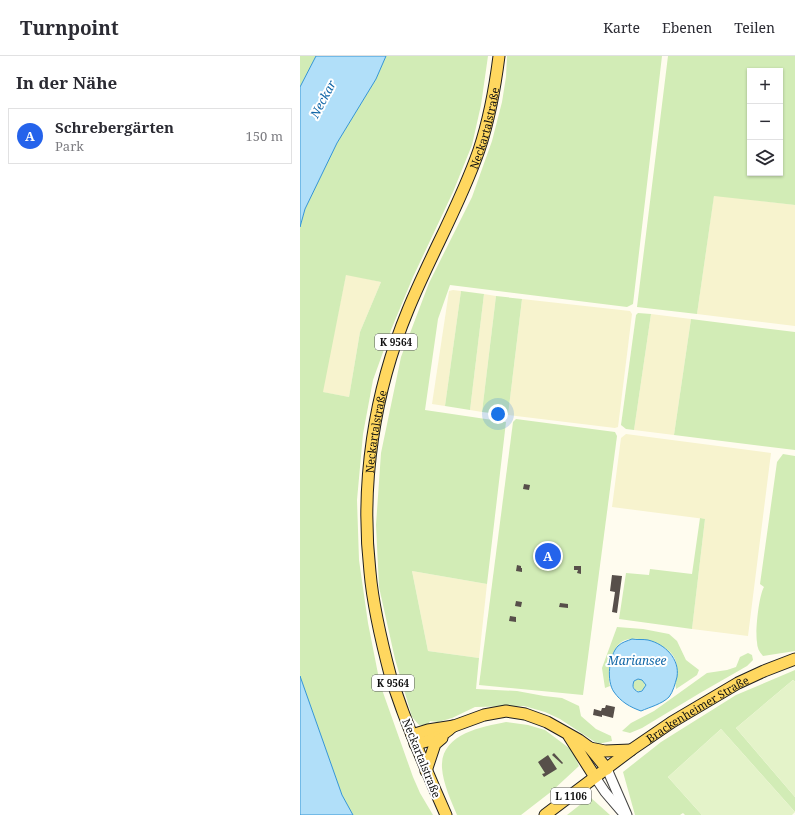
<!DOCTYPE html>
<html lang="de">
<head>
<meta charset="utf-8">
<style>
  :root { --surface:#fff; --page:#f7f7f7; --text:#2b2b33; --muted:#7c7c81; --line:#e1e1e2; --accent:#2563eb }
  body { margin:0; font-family:"Noto Serif",serif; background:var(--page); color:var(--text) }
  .controls { position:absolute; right:12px; top:12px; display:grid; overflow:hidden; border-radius:0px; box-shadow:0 1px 3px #0004 }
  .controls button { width:36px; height:36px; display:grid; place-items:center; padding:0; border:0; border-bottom:1px solid var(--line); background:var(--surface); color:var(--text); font:20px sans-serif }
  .you { position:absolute; left:198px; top:358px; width:14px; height:14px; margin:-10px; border:3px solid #fff; border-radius:50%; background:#1a73e8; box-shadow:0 0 0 6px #1a73e833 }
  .badge { display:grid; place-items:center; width:26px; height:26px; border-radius:50%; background:var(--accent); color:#fff; font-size:13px; font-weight:700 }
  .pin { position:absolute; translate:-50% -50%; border:2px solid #fff; box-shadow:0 1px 4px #0006 }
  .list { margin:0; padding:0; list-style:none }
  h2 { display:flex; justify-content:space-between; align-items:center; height:52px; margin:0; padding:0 16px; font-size:17px }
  h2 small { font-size:13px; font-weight:400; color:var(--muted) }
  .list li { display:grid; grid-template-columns:26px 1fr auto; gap:12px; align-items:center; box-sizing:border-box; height:56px; margin:0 8px 8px; padding:0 8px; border:1px solid var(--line); border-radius:0px }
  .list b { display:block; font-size:15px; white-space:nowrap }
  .list p { margin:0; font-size:13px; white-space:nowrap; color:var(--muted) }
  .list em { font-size:13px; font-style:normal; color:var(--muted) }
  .icon { flex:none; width:22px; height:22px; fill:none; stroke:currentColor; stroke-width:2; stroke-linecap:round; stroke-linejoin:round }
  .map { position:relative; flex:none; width:495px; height:759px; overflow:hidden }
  header { display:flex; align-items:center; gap:24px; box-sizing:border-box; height:56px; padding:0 20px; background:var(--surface); border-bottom:1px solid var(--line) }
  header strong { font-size:19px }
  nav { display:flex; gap:22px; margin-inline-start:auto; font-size:14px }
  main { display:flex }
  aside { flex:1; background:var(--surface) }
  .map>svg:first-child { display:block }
</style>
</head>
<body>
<header>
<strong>Turnpoint</strong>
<nav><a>Karte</a><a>Ebenen</a><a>Teilen</a></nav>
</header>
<main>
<aside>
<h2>In der Nähe<small></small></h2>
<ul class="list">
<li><span class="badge">A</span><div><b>Schrebergärten</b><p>Park</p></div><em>150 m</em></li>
</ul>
</aside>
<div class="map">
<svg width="495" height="759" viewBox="0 0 495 759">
  <rect width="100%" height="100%" fill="#fffcef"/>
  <g fill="#f7f3ce">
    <polygon points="414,139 495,149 495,270 397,258"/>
    <polygon points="46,218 81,226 60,276 49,341 22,336"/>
    <polygon points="153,234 161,235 145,350 132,348 149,235"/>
    <polygon points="184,238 196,240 182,356 170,354"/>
    <polygon points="222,243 330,255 332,258 318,371 315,372 208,359"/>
    <polygon points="351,258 391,263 374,379 334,374"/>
    <polygon points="326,378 471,397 448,580 392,573 405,463 312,451 321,382"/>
    <polygon points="112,515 187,528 179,602 128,595"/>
  </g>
  <g fill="#d2ecb6" fill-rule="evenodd">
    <polygon points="0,0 16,0 0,31"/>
    <path d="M86 0H188L181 49 172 89 153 136 113 221 91 274 73 324 63 378 57 444 59 504 68 567 80 628 113 721 120 737 133 759H53L42 739 0 620V171L5 153 37 87 76 23ZM46 219 81 226 60 276 49 341 23 336Z"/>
    <polygon points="207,0 362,0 333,248 327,251 150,229 138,263 125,354 206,366 187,528 112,515 128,595 179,602 176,633 217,635 244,640 262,642 279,650 281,660 296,673 311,680 312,685 298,688 260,663 245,656 224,650 175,651 152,662 138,666 130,665 128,669 119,669 112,661 95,603 79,531 76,469 81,397 101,301 129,227 172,141 192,85 202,46 206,21"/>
    <path d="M368 0H495V149L414 140 397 258 337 251ZM450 15H480V117H450Z"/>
    <polygon points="161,235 184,238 170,354 145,350"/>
    <polygon points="196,240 222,243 208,359 182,356"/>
    <polygon points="338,257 351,258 334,374 326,373 321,369 336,259"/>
    <polygon points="391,263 495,276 495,394 374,379"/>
    <polygon points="216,363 315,376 317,380 283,639 179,629 213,366"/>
    <path d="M483 398 495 400V595L463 600C459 596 457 591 457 586 455 575 459 539 464 531L460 528 477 406Z"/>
    <polygon points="400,462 405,463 392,573 319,563 326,517 349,519 350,513 392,518"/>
    <path d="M317 571 343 573 369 578 377 585 386 604 399 614 397 619 376 633C374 623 379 613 375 603 369 588 337 578 323 585 310 592 307 617 310 630L305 632 302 612Z"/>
    <polygon points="448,597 452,599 453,604 447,610 400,637 342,672 330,677 322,675 331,667 354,655 407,617 427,614 436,611 440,601"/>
    <polygon points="495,614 495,626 493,624 436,672 495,741 495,756 421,673 368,721 402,759 385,759 383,757 380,759 335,759 323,716 361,686 436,639"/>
    <circle cx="339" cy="629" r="6"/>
    <path d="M206 666 228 669 245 674 273 695 279 710 252 735 221 759H157C151 745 143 727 142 712 140 678 181 671 206 666Z"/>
    <polygon points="290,741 310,759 267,759"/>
  </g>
  <g fill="#e4f3c9">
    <polygon points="493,624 495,626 495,741 436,672"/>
    <polygon points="421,673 495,756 492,759 402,759 368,721"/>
  </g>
  <g fill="#b1dff9" stroke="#3495d5" fill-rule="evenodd">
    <polygon points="16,0 86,0 76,23 37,87 5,153 0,171 0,31"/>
    <path d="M332 583C337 584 343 583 348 584 365 588 380 603 377 621 375 628 373 636 369 641 362 648 350 651 341 655 330 651 321 646 314 636 306 625 309 599 318 590 322 586 327 585 332 583ZM338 623 342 624 346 629 342 635 338 636C333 633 332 631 334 625Z"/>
    <polygon points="0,620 42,739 53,759 0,759"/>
  </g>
  <g fill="#574f4a">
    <polygon points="224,428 230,429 229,434 223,433"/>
    <polygon points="217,509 221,510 221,512 222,512 222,516 216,515"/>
    <polygon points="274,510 281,510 281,518 277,517 278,514 274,514"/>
    <polygon points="312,519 322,520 317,557 312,556 315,536 310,535"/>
    <polygon points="216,545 222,546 221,551 215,550"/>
    <polygon points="260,547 268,548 268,552 259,551"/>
    <polygon points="210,560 216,561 216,566 209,565"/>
    <polygon points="306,649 315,651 313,662 302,659 302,661 293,659 294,653 301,655 302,652 305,652"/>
    <polygon points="254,697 263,707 262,708 252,699"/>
    <polygon points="248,699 257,713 244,721 242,718 245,717 238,706"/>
  </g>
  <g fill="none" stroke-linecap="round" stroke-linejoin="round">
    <g stroke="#414141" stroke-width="11">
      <g id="minor">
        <polyline points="307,713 327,759"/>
        <polyline points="295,721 305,736 323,757"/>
      </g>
    </g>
    <g stroke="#1f1f1f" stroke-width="13">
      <g id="major">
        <polyline points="112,679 128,674 154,670 184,659 206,655 225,658 247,666 279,684 290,692 307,713"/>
        <polyline points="269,680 295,721"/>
        <path d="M115 688C130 685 142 681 153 670"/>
        <polyline points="290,692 305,695 331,694"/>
        <polyline points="126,715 135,688 142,682"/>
        <path id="s1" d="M146 759C131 725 116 691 103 656 99 645 95 633 91 622 82 588 73 551 70 516 60 428 74 336 108 254 130 200 160 149 179 94 189 64 195 32 199 0"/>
        <path id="s2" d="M245 759 331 694 372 666 438 627 464 615 495 603"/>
      </g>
    </g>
    <use href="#minor" stroke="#fff" stroke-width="9"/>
    <use href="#major" stroke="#ffd75f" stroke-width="11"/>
  </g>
  <g text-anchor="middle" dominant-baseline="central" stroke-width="4" stroke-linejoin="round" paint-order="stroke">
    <g fill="#fff" stroke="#565656" stroke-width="1">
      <rect x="75" y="278" width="42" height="16" rx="3"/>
      <rect x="72" y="619" width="42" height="16" rx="3"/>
      <rect x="251" y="732" width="40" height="16" rx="3"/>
    </g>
    <g font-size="10" font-weight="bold" fill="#0e0e0e">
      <text x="96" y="286">K 9564</text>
      <text x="93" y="627">K 9564</text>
      <text x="271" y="740">L 1106</text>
    </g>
    <g font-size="11" fill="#0e0e0e" stroke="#fff">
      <text stroke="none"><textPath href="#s1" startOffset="721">Neckartalstraße</textPath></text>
      <text stroke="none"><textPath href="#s1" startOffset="397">Neckartalstraße</textPath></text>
      <text stroke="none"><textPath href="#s2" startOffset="186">Brackenheimer Straße</textPath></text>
      <text transform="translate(122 702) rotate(68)">Neckartalstraße</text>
    </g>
    <g font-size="12" font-style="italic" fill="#1066a7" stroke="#fff">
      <text transform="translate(23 43) rotate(-62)">Neckar</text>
      <text x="337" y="604">Mariansee</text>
    </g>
  </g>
</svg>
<div class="controls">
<button>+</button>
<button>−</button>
<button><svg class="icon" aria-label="layers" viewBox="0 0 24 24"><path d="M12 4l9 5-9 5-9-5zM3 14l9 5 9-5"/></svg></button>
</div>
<div class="you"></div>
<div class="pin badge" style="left:248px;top:500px">A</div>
</div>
</main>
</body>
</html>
